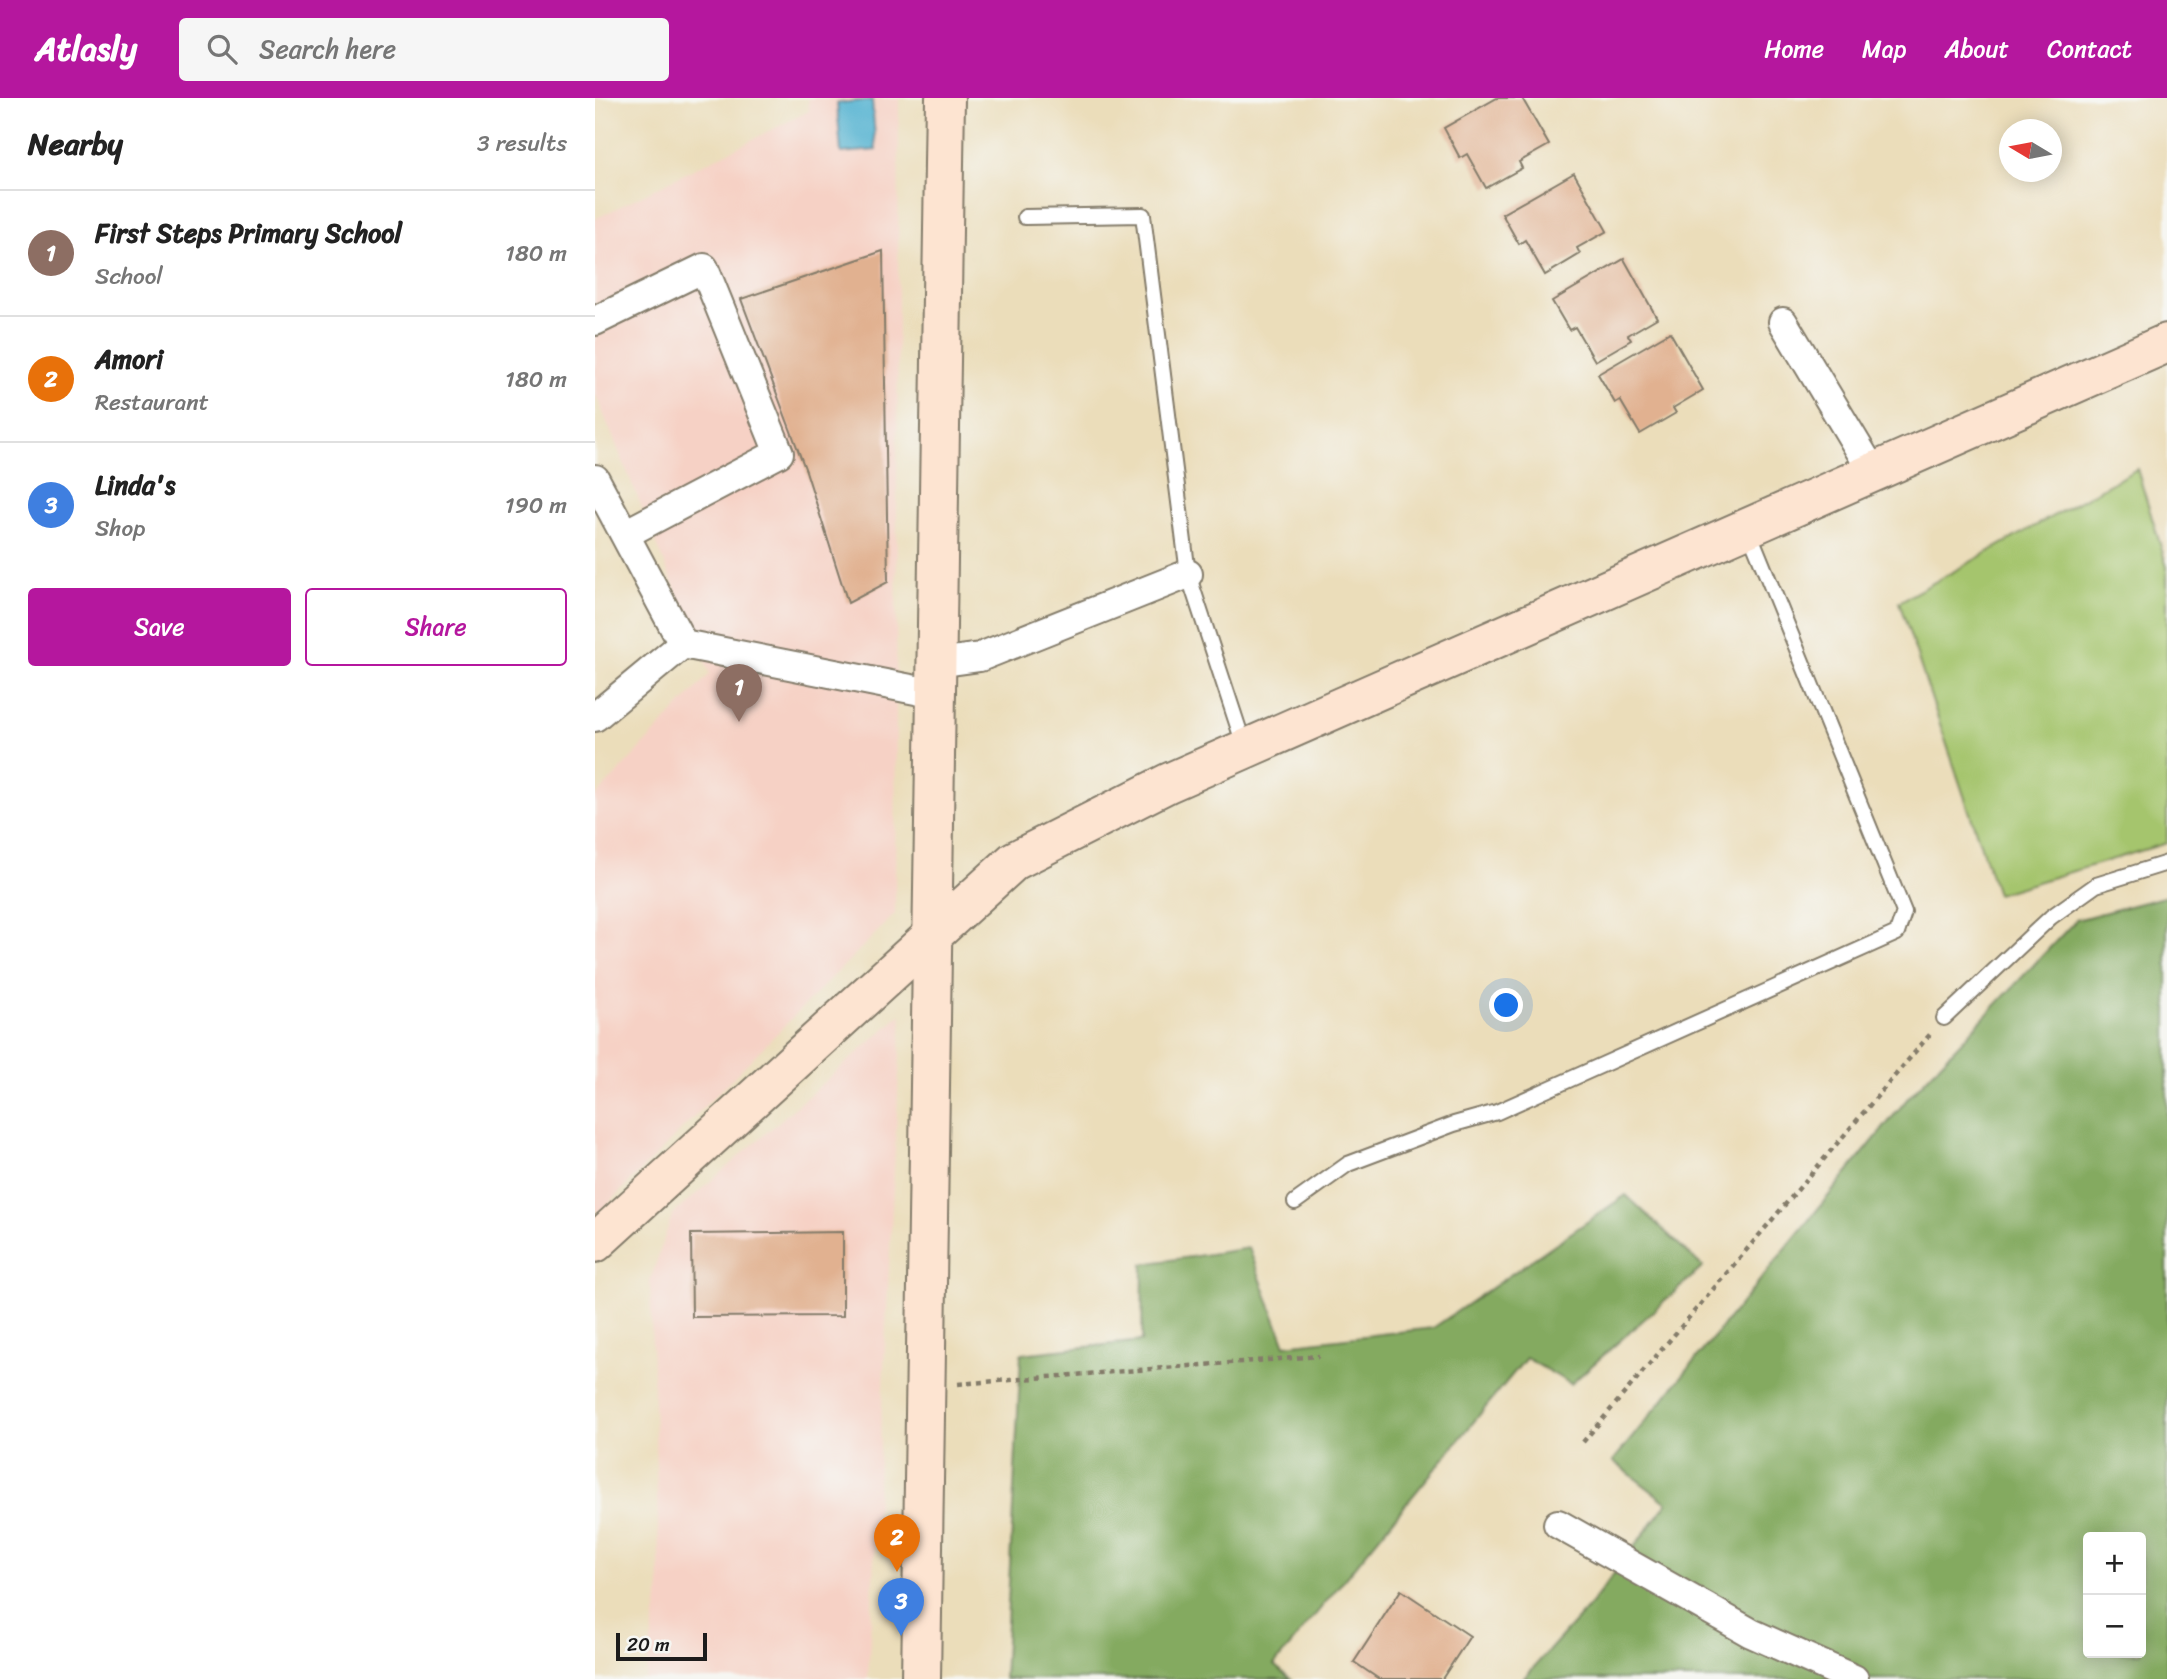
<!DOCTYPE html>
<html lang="en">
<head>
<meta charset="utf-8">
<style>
  :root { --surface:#fff; --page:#f6f6f6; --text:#222; --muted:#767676; --line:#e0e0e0; --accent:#b5179e }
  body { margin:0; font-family:Sriracha,sans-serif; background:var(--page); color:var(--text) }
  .controls { position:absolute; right:21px; bottom:21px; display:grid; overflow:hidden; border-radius:7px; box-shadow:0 4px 18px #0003 }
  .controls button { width:63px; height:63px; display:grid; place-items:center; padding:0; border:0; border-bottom:2px solid var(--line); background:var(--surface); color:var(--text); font:35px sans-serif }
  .compass { position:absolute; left:1404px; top:21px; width:63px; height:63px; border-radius:50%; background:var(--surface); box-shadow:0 4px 18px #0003; rotate:280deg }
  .scale { position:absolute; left:21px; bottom:18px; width:91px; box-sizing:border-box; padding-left:7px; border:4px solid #1c1c1c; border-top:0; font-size:19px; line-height:24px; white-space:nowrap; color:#1c1c1c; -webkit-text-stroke:5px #f6f6f2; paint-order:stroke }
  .you { position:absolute; left:912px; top:908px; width:24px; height:24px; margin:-18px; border:5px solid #fff; border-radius:50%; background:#1a73e8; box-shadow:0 0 0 10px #1a73e833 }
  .badge { display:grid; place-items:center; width:46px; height:46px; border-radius:50%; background:var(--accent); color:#fff; font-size:23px; font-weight:700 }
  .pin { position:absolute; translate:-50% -58px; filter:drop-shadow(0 2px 4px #0008) }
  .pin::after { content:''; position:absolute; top:37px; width:24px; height:21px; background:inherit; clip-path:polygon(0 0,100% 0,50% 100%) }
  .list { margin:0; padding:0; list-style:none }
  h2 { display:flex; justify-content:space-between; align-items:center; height:91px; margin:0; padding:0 28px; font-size:30px }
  h2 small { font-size:23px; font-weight:400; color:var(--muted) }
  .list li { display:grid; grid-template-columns:46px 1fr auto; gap:21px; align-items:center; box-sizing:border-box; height:126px; padding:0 28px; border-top:2px solid var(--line) }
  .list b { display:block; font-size:26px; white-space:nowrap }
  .list p { margin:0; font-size:23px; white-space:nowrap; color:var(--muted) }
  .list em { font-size:23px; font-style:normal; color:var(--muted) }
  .actions { display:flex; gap:14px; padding:21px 28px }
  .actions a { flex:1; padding:16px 0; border:2px solid var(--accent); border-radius:7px; text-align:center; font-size:24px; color:var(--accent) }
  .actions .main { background:var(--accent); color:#fff }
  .icon { flex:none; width:38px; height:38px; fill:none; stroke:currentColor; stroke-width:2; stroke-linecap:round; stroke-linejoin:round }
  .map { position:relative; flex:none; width:1572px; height:1581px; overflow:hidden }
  header { display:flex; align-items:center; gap:42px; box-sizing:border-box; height:98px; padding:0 35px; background:var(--accent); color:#fff }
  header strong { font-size:33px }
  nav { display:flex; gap:38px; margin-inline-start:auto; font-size:24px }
  .search { width:490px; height:63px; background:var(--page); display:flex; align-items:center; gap:18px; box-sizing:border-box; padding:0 24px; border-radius:7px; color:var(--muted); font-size:26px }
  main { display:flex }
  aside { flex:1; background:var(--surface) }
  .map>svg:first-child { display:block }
</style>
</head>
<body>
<header>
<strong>Atlasly</strong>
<div class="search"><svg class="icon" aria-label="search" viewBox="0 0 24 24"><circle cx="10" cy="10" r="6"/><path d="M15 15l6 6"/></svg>Search here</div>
<nav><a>Home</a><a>Map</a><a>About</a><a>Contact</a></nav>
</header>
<main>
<aside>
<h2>Nearby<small>3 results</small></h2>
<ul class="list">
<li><span class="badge" style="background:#8d6e63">1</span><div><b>First Steps Primary School</b><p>School</p></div><em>180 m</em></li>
<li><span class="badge" style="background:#e8710a">2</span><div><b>Amori</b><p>Restaurant</p></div><em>180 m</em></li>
<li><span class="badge" style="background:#3f7fe0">3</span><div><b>Linda's</b><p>Shop</p></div><em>190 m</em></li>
</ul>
<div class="actions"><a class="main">Save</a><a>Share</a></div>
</aside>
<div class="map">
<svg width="1572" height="1581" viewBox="0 0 1572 1581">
  <rect width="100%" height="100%" fill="#f6f6f2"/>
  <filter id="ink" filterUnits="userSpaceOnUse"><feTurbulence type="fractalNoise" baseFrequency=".0143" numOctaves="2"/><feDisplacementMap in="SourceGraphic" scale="14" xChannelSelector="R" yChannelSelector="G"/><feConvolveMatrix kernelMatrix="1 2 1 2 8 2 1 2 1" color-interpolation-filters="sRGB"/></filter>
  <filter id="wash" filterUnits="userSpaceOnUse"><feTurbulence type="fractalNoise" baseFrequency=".00686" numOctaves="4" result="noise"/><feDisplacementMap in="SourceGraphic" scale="28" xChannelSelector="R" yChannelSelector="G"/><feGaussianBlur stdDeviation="1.57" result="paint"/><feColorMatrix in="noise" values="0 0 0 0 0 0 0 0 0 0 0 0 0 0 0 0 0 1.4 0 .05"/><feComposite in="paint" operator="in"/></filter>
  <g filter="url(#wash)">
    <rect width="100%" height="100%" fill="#ebddba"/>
    <g fill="#f6d1c5">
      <polygon points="213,0 304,0 300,816 4,1115 0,1110 0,699 115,576 0,295 0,121 214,13"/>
      <polygon points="307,916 273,1581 50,1581 65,1488 55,1183 77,1117"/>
    </g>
    <polygon fill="#a5c56d" stroke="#607044" stroke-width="2" points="1542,371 1572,469 1572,745 1402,796 1304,504"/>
    <g fill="#84aa60" stroke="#50633e" stroke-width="2" fill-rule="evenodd">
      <path d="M1572 798V1581H928L996 1506 1072 1405 1018 1363 1313 1000 1481 822ZM1493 1439H1546V1555H1493Z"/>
      <polygon points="1031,1097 1108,1169 976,1286 931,1260 679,1567 696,1581 409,1581 426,1256 547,1243 548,1166 654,1150 690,1247 838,1230"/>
    </g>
    <polygon fill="#52b2d1" stroke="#376776" stroke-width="2" points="277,2 281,52 246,55 242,5"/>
    <g id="blocks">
      <g fill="#e1b190">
        <polygon points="902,0 927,0 954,47 924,64 927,70 891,90 872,56 865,60 849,30"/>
        <polygon points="979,75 1012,133 982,150 985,156 950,177 930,142 924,146 907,116"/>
        <polygon points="288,153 293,484 253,505 211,373 146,201"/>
        <polygon points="1029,161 1062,220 1033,237 1036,242 1000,263 980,229 974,232 957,203"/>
        <polygon points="1075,234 1108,292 1078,310 1081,315 1045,336 1025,302 1020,305 1003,276"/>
        <polygon points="248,1134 248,1218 97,1219 96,1136"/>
        <polygon points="806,1492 875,1538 847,1581 784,1581 759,1564"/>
      </g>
    </g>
  </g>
  <g filter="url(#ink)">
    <use href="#blocks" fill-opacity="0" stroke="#847c6b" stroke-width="2"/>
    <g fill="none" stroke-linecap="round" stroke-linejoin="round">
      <g stroke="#847c6b" stroke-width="18">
        <g id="lane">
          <polyline points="430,119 548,117 593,476 650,650"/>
          <polyline points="1349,920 1456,819 1501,787 1572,765"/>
          <polyline points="700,1104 753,1066 859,1026 902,1014 1302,835 1309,814 1153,431"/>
        </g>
      </g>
      <g stroke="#847c6b" stroke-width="32">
        <g id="street">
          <polyline points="0,223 109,170 184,355 30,436"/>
          <polyline points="1188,224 1278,374"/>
          <polyline points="0,381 88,546"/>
          <polyline points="342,565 385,559 593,476"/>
          <polyline points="0,619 88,546 341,596"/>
          <polyline points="963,1426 1156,1535 1259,1581"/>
        </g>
      </g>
      <g stroke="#847c6b" stroke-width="42">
        <g id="secondary">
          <polyline points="0,1145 419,763 573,685 1572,245"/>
          <polyline points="326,1581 350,0"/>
        </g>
      </g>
      <g stroke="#847c6b" stroke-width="4.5" stroke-dasharray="5 5" stroke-linecap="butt">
        <polyline points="363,1286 724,1258"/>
        <polyline points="988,1344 1337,934"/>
      </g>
      <use href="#lane" stroke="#fff" stroke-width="14"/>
      <use href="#street" stroke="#fff" stroke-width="28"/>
      <use href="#secondary" stroke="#fde4d1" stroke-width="38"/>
    </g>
  </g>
</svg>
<div class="controls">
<button>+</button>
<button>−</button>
</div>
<svg class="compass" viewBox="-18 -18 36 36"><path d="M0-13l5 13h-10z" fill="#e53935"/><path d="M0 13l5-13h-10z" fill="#767676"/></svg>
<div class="scale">20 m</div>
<div class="you"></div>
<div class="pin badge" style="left:144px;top:624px;background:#8d6e63">1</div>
<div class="pin badge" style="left:302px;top:1474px;background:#e8710a">2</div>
<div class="pin badge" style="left:306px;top:1538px;background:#3f7fe0">3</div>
</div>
</main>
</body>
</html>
